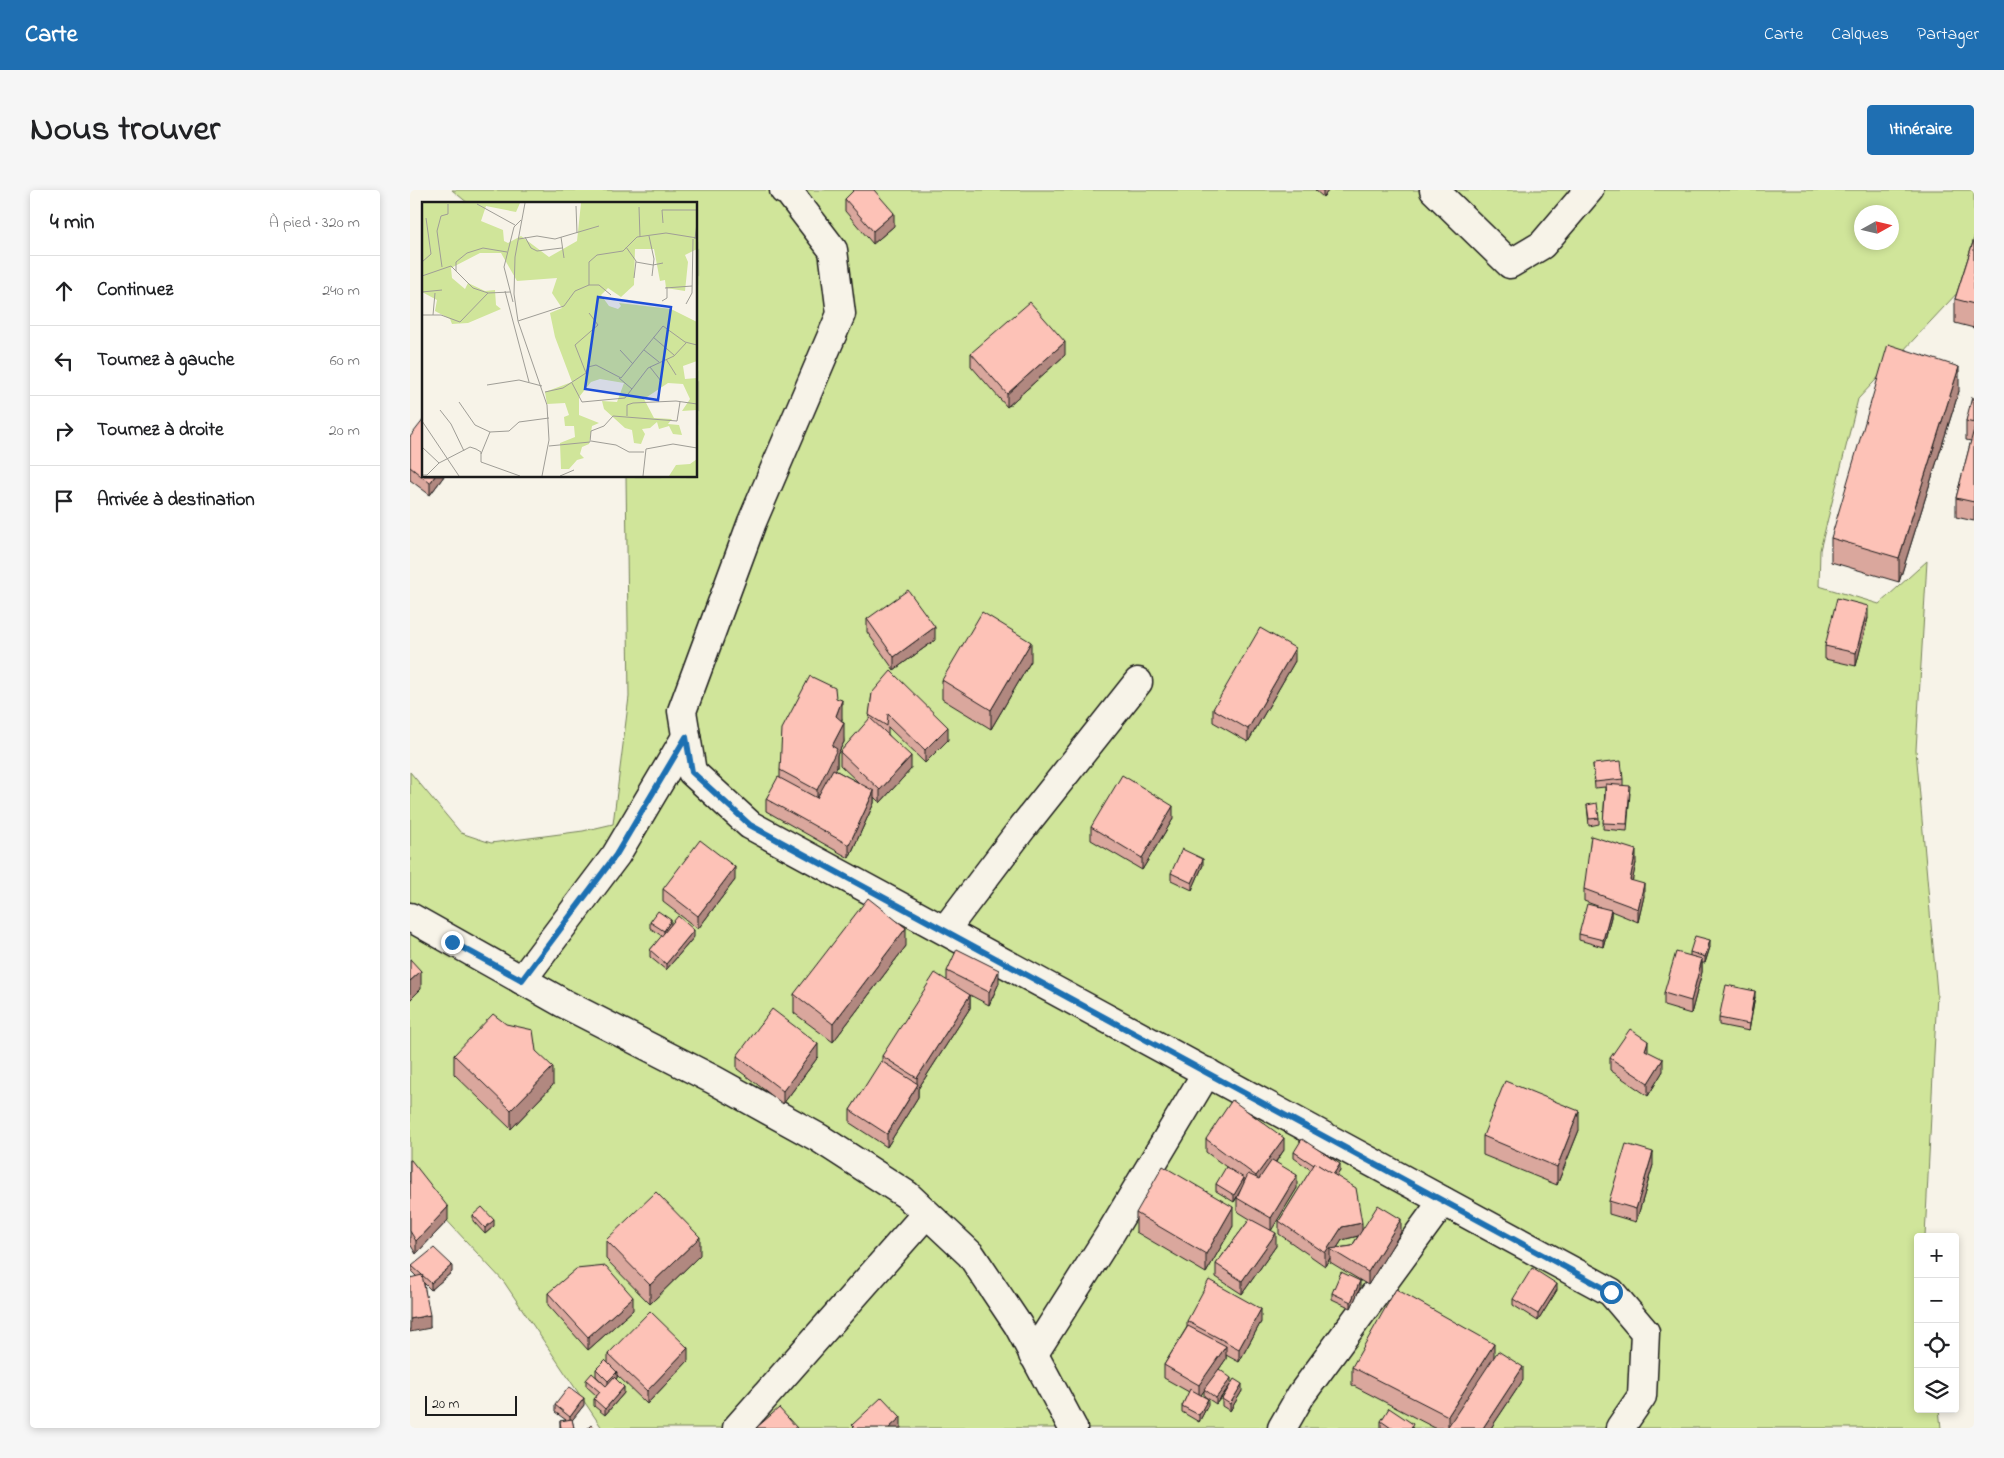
<!DOCTYPE html>
<html lang="fr">
<head>
<meta charset="utf-8">
<style>
  :root { --surface:#fff; --page:#f6f6f6; --text:#202124; --muted:#757577; --line:#e0e0e0; --accent:#1f6fb2 }
  body { margin:0; font-family:"Indie Flower",sans-serif; background:var(--page); color:var(--text) }
  .controls { position:absolute; right:15px; bottom:15px; display:grid; overflow:hidden; border-radius:5px; box-shadow:0 2px 8px #0003 }
  .controls button { width:45px; height:45px; display:grid; place-items:center; padding:0; border:0; border-bottom:1px solid var(--line); background:var(--surface); color:var(--text); font:25px sans-serif }
  .compass { position:absolute; left:1444px; top:15px; width:45px; height:45px; border-radius:50%; background:var(--surface); box-shadow:0 2px 8px #0003; rotate:82deg }
  .scale { position:absolute; left:15px; bottom:12px; width:92px; box-sizing:border-box; padding-left:5px; border:2px solid #1c1c1c; border-top:0; font-size:14px; line-height:18px; white-space:nowrap; color:#1c1c1c; -webkit-text-stroke:4px #f7f3e8; paint-order:stroke }
  .stop { position:absolute; width:15px; height:15px; margin:-11px; border:4px solid #1f6fb2; border-radius:50%; background:#fff }
  .stop.end { background:#1f6fb2; border-color:#fff; box-shadow:0 1px 5px #0008 }
  .list { margin:0; padding:0; list-style:none }
  h2 { display:flex; justify-content:space-between; align-items:center; height:65px; margin:0; padding:0 20px; font-size:21px }
  h2 small { font-size:16px; font-weight:400; color:var(--muted) }
  .list li { display:grid; grid-template-columns:32px 1fr auto; gap:15px; align-items:center; box-sizing:border-box; height:70px; padding:0 20px; border-top:1px solid var(--line) }
  .list b { display:block; font-size:19px; white-space:nowrap }
  .list em { font-size:16px; font-style:normal; color:var(--muted) }
  .icon { flex:none; width:28px; height:28px; fill:none; stroke:currentColor; stroke-width:2; stroke-linecap:round; stroke-linejoin:round }
  .map { position:relative; flex:none; width:1564px; height:1238px; overflow:hidden; border-radius:5px }
  header { display:flex; align-items:center; gap:30px; box-sizing:border-box; height:70px; padding:0 25px; background:var(--accent); color:#fff }
  header strong { font-size:24px }
  nav { display:flex; gap:28px; margin-inline-start:auto; font-size:18px }
  .intro { display:flex; align-items:center; justify-content:space-between; box-sizing:border-box; height:120px; padding:0 30px }
  h1 { margin:0; font-size:35px }
  .button { padding:12px 22px; border-radius:5px; background:var(--accent); color:#fff; font-size:18px; font-weight:700 }
  main { display:flex; gap:30px; padding:0 30px }
  aside { flex:1; background:var(--surface); border-radius:5px; box-shadow:0 2px 8px #0003 }
  .map>svg:first-child { display:block }
</style>
</head>
<body>
<header>
<strong>Carte</strong>
<nav><a>Carte</a><a>Calques</a><a>Partager</a></nav>
</header>
<div class="intro"><h1>Nous trouver</h1><a class="button">Itinéraire</a></div>
<main>
<aside>
<h2>4 min<small>À pied · 320 m</small></h2>
<ul class="list">
<li><svg class="icon" aria-label="ahead" viewBox="0 0 24 24"><path d="M12 20V5M6 11l6-6 6 6"/></svg><div><b>Continuez</b></div><em>240 m</em></li>
<li><svg class="icon" aria-label="left" viewBox="0 0 24 24"><path d="M17 20v-9H6M10 6l-5 5 5 5"/></svg><div><b>Tournez à gauche</b></div><em>60 m</em></li>
<li><svg class="icon" aria-label="right" viewBox="0 0 24 24"><path d="M7 20v-9h11M14 6l5 5-5 5"/></svg><div><b>Tournez à droite</b></div><em>20 m</em></li>
<li><svg class="icon" aria-label="arrive" viewBox="0 0 24 24"><path d="M6 21V4h12l-3 4 3 4H6"/></svg><div><b>Arrivée à destination</b></div></li>
</ul>
</aside>
<div class="map">
<svg width="1564" height="1238" viewBox="0 0 1564 1238">
  <rect width="100%" height="100%" fill="#f7f3e8"/>
  <filter id="ink" filterUnits="userSpaceOnUse"><feTurbulence type="fractalNoise" baseFrequency=".02" numOctaves="2"/><feDisplacementMap in="SourceGraphic" scale="10" xChannelSelector="R" yChannelSelector="G"/><feConvolveMatrix kernelMatrix="1 2 1 2 8 2 1 2 1" color-interpolation-filters="sRGB"/></filter>
  <g filter="url(#ink)">
    <path fill="#d0e59a" stroke="#76805b" fill-rule="evenodd" d="M42 0H1564V85L1448 209 1410 360 1409 396 1469 414 1517 371 1506 560 1527 803 1515 1047H1508V1219H1529L1531 1238H192L94 1092 30 1023 0 1009V582L51 643 81 653 173 641 203 634 219 507 216 286H286V14H59ZM1452 22H1482V52H1452Z"/>
    <g fill="none" stroke-linecap="round" stroke-linejoin="round">
      <g stroke="#1c1c1c" stroke-width="31">
        <g id="minor">
          <polyline points="374,0 378,1 423,60 431,124 342,332 272,521 282,582 340,635 1201,1102 1235,1142 1232,1206 1210,1238"/>
          <polyline points="1024,0 1100,74 1132,55 1179,0"/>
          <polyline points="0,727 153,813 304,890 409,948 497,1005 561,1065 608,1135 663,1238"/>
          <polyline points="535,740 613,637 728,492"/>
          <polyline points="112,790 206,665 276,547"/>
          <polyline points="623,1165 700,1044 797,882"/>
          <polyline points="327,1238 516,1024"/>
          <polyline points="872,1238 891,1205 1033,1011"/>
        </g>
      </g>
      <use href="#minor" stroke="#f7f3e8" stroke-width="28"/>
    </g>
    <g fill="#daa79d" stroke="#1c1c1c" fill-rule="evenodd">
      <polygon points="905,0 919,0 913,7"/>
      <polygon points="435,9 484,36 463,54 435,21"/>
      <polygon points="1564,49 1564,138 1545,133 1545,109"/>
      <polygon points="561,163 655,165 597,217 561,176"/>
      <polygon points="1549,201 1489,392 1421,372 1421,348"/>
      <polygon points="1564,208 1564,331 1546,327 1546,308 1561,251 1556,250 1556,231"/>
      <polygon points="0,247 34,286 20,305 0,290"/>
      <polygon points="1458,428 1446,476 1415,469 1415,456"/>
      <polygon points="457,429 525,450 484,480 457,442"/>
      <polygon points="621,471 581,539 532,509 532,490"/>
      <polygon points="885,471 838,552 803,532 803,519"/>
      <polygon points="462,503 538,550 515,573 478,537 478,544 501,579 470,613 464,607 464,613 439,668 356,621 356,609 370,588 370,580 426,508 432,529 432,531 434,552 427,565 427,577 425,580 449,593 430,575 430,562 459,530"/>
      <polygon points="1183,574 1213,589 1213,595 1220,603 1217,641 1193,639 1195,597 1185,598"/>
      <polygon points="1177,615 1189,628 1189,634 1179,636"/>
      <polygon points="763,629 732,680 681,650 681,637"/>
      <polygon points="1226,673 1222,691 1234,706 1228,732 1201,721 1201,727 1193,757 1169,750 1169,744 1190,717 1174,711 1174,699"/>
      <polygon points="793,675 782,700 761,690 761,683"/>
      <polygon points="325,690 288,739 253,712 253,699"/>
      <polygon points="240,732 261,735 284,747 256,780 240,767 240,760 252,746 240,738"/>
      <polygon points="496,756 423,852 384,823 384,804"/>
      <polygon points="1300,757 1295,773 1292,773 1292,782 1281,824 1254,816 1254,803 1280,766 1280,762"/>
      <polygon points="537,781 589,793 579,815 560,805 560,818 508,899 508,907 477,957 440,933 440,920 472,872 472,866 537,790"/>
      <polygon points="1345,807 1339,841 1309,835 1309,828"/>
      <polygon points="126,861 143,895 101,939 44,884 44,865"/>
      <polygon points="1238,861 1253,881 1238,906 1200,880 1200,868"/>
      <polygon points="327,866 408,867 373,914 327,879"/>
      <polygon points="1169,940 1147,995 1073,965 1073,946"/>
      <polygon points="796,949 874,960 866,972 887,998 861,1040 866,1056 832,1104 806,1087 806,1074 840,1029 827,1021 827,1008 832,999 824,1012 806,1001 806,994 819,979 796,962"/>
      <path d="M884 962 930 981 926 986 952 1041 991 1042 958 1095 920 1072V1068L915 1076 869 1044V1031L901 980 884 968ZM948 1046 942 1056 927 1058 932 1050Z"/>
      <polygon points="0,970 38,1030 6,1064 0,1054"/>
      <polygon points="1243,975 1226,1032 1199,1024 1199,1011"/>
      <polygon points="726,1023 823,1036 796,1083 726,1042"/>
      <polygon points="63,1025 84,1036 75,1044 63,1031"/>
      <polygon points="196,1050 290,1065 240,1114 196,1069"/>
      <polygon points="2,1076 42,1082 21,1100 14,1093 20,1138 6,1086 2,1082"/>
      <polygon points="950,1098 941,1118 922,1109 922,1103"/>
      <polygon points="1147,1100 1128,1131 1103,1115 1103,1109"/>
      <polygon points="138,1103 223,1120 178,1160 138,1115"/>
      <polygon points="777,1131 851,1132 829,1172 816,1165 816,1169 807,1182 821,1194 832,1201 820,1221 812,1216 812,1209 819,1198 806,1214 794,1206 794,1200 791,1205 798,1215 789,1232 772,1222 772,1216 779,1202 754,1188 754,1175 777,1137"/>
      <polygon points="198,1164 278,1171 237,1214 207,1185 207,1188 206,1189 214,1203 195,1225 184,1216 184,1209 187,1206 176,1196 176,1190 195,1195 186,1186 186,1179 198,1174"/>
      <polygon points="1084,1167 1113,1190 1081,1238 1025,1238 942,1195 942,1177"/>
      <polygon points="145,1215 174,1215 162,1230 164,1238 150,1238 150,1231 156,1230 145,1222"/>
      <polygon points="971,1231 1003,1238 971,1238"/>
    </g>
    <g fill="#b18880" stroke="#1c1c1c">
      <polygon points="913,0 919,0 913,7"/>
      <polygon points="484,23 484,36 463,54 463,41"/>
      <polygon points="655,152 655,165 597,217 597,204"/>
      <polygon points="1549,177 1549,201 1489,392 1489,368"/>
      <polygon points="25,286 34,286 20,305 20,293"/>
      <polygon points="1458,416 1458,428 1446,476 1446,463"/>
      <polygon points="525,437 525,450 484,480 484,467"/>
      <polygon points="621,452 621,471 581,539 581,520"/>
      <polygon points="885,458 885,471 838,552 838,539"/>
      <polygon points="432,510 432,529 426,545 426,526"/>
      <polygon points="434,533 434,552 427,565 427,577 407,619 407,600 422,556"/>
      <polygon points="538,537 538,550 515,573 515,560"/>
      <polygon points="501,566 501,579 470,613 470,600"/>
      <polygon points="464,601 464,613 439,668 439,655"/>
      <polygon points="763,616 763,629 732,680 732,668"/>
      <polygon points="1226,660 1226,673 1220,703 1220,690"/>
      <polygon points="793,669 793,675 782,700 782,693"/>
      <polygon points="325,677 325,690 288,739 288,726"/>
      <polygon points="1234,694 1234,706 1228,732 1228,719"/>
      <polygon points="1201,720 1201,727 1193,757 1193,750"/>
      <polygon points="261,730 261,737 254,747 254,741"/>
      <polygon points="496,738 496,756 423,852 423,834"/>
      <polygon points="284,740 284,747 256,780 256,774"/>
      <polygon points="1300,750 1300,757 1295,773 1295,767"/>
      <polygon points="1292,769 1292,782 1281,824 1281,811"/>
      <polygon points="589,780 589,793 579,815 579,802"/>
      <polygon points="11,781 11,799 0,810 0,791"/>
      <polygon points="1345,801 1345,807 1339,841 1339,834"/>
      <polygon points="560,805 560,818 508,899 508,907 477,957 477,944 507,896 507,888"/>
      <polygon points="1238,851 1238,864 1235,860"/>
      <polygon points="408,854 408,867 373,914 373,901"/>
      <polygon points="1253,869 1253,881 1238,906 1238,893"/>
      <polygon points="143,877 143,895 101,939 101,920"/>
      <polygon points="1169,921 1169,940 1147,995 1147,977"/>
      <polygon points="874,948 874,960 846,999 846,986"/>
      <polygon points="1243,962 1243,975 1226,1032 1226,1019"/>
      <polygon points="930,974 930,981 922,993 922,987"/>
      <polygon points="887,985 887,998 861,1041 861,1028"/>
      <polygon points="834,988 834,994 824,1012 824,1005"/>
      <polygon points="38,1017 38,1030 6,1064 6,1051"/>
      <polygon points="823,1017 823,1036 796,1083 796,1064"/>
      <polygon points="991,1029 991,1042 958,1095 958,1082"/>
      <polygon points="84,1030 84,1036 75,1044 75,1038"/>
      <polygon points="952,1033 952,1045 932,1050 925,1061 920,1059 920,1068 915,1076 915,1063 932,1037"/>
      <polygon points="866,1043 866,1056 832,1104 832,1091"/>
      <polygon points="290,1047 290,1065 240,1114 240,1095"/>
      <polygon points="42,1075 42,1082 21,1100 21,1093"/>
      <polygon points="950,1091 950,1098 941,1118 941,1112"/>
      <polygon points="1147,1094 1147,1100 1128,1131 1128,1124"/>
      <polygon points="223,1107 223,1120 178,1160 178,1147"/>
      <polygon points="851,1119 851,1132 829,1172 829,1159"/>
      <polygon points="20,1125 20,1138 0,1142 0,1129"/>
      <polygon points="1084,1154 1084,1173 1038,1238 1038,1226"/>
      <polygon points="816,1156 816,1169 789,1208 789,1195"/>
      <polygon points="278,1158 278,1171 237,1214 237,1201"/>
      <polygon points="1113,1177 1113,1190 1081,1238 1073,1238"/>
      <polygon points="207,1182 207,1188 198,1197 198,1191"/>
      <polygon points="821,1188 821,1194 806,1214 806,1208"/>
      <polygon points="832,1194 832,1201 820,1221 820,1214"/>
      <polygon points="214,1197 214,1203 195,1225 195,1219"/>
      <polygon points="174,1208 174,1215 160,1233 160,1227"/>
      <polygon points="798,1209 798,1215 789,1232 789,1225"/>
      <polygon points="491,1227 491,1238 479,1238"/>
    </g>
    <g fill="#fdc2b7" stroke="#1c1c1c">
      <polygon points="444,0 464,0 484,23 463,41 435,9"/>
      <polygon points="1564,49 1564,114 1545,109"/>
      <polygon points="620,112 655,152 597,204 561,163"/>
      <polygon points="1478,154 1549,177 1489,368 1421,348"/>
      <polygon points="1562,207 1564,208 1564,233 1556,231"/>
      <polygon points="14,229 14,286 25,286 20,293 0,277 0,247"/>
      <polygon points="1564,239 1564,312 1546,308"/>
      <polygon points="498,400 525,437 484,467 457,429"/>
      <polygon points="1427,408 1458,416 1446,463 1415,456"/>
      <polygon points="572,422 621,452 581,520 532,490"/>
      <polygon points="850,438 885,458 838,539 803,519"/>
      <polygon points="481,481 538,537 515,560 478,524 477,536 459,525 462,503"/>
      <polygon points="400,486 425,498 426,508 432,510 426,526 434,533 422,556 427,559 407,600 370,580 372,539"/>
      <polygon points="460,528 501,566 470,600 430,562"/>
      <polygon points="1211,571 1213,589 1185,592 1183,574"/>
      <polygon points="423,579 464,601 439,655 356,609 368,587 407,608"/>
      <polygon points="712,585 763,616 732,668 681,637"/>
      <polygon points="1196,594 1220,596 1217,634 1193,633"/>
      <polygon points="1187,613 1189,628 1179,629 1177,615"/>
      <polygon points="1181,646 1226,660 1220,690 1234,694 1228,719 1174,699"/>
      <polygon points="290,650 325,677 288,726 253,699"/>
      <polygon points="772,659 793,669 782,693 761,683"/>
      <polygon points="458,708 496,738 423,834 384,804"/>
      <polygon points="1177,714 1201,720 1193,750 1169,744"/>
      <polygon points="248,721 261,730 254,741 240,732"/>
      <polygon points="268,726 284,740 256,774 240,760"/>
      <polygon points="1285,746 1300,750 1295,767 1280,762"/>
      <polygon points="547,759 589,780 579,802 537,781"/>
      <polygon points="1266,762 1292,769 1281,811 1254,803"/>
      <polygon points="0,769 11,781 0,791"/>
      <polygon points="525,783 560,805 507,888 472,866"/>
      <polygon points="1316,795 1345,801 1339,834 1309,828"/>
      <polygon points="362,819 408,854 373,901 327,866"/>
      <polygon points="83,824 96,834 123,840 126,861 143,877 101,920 44,865"/>
      <polygon points="1220,839 1238,851 1235,860 1253,869 1238,893 1200,868"/>
      <polygon points="471,871 508,894 477,944 440,920"/>
      <polygon points="1095,891 1169,921 1147,977 1073,946"/>
      <polygon points="822,910 874,948 846,986 796,949"/>
      <polygon points="892,949 930,974 923,985 905,973 904,975 884,962"/>
      <polygon points="1216,954 1243,962 1226,1019 1199,1011"/>
      <polygon points="0,970 1,970 38,1017 6,1051 0,1041"/>
      <polygon points="862,970 887,985 861,1028 827,1008 838,984 849,989"/>
      <polygon points="905,973 946,998 952,1033 932,1037 915,1063 869,1031"/>
      <polygon points="753,976 823,1017 796,1064 726,1023"/>
      <polygon points="816,977 834,988 824,1005 806,994"/>
      <polygon points="246,1002 290,1047 240,1095 196,1050"/>
      <polygon points="968,1015 991,1029 958,1082 920,1059 942,1056"/>
      <polygon points="72,1017 84,1030 75,1038 63,1025"/>
      <polygon points="840,1029 866,1043 832,1091 806,1074"/>
      <polygon points="24,1058 42,1075 21,1093 2,1076"/>
      <polygon points="196,1076 223,1107 178,1147 138,1103 166,1079"/>
      <polygon points="1122,1078 1147,1094 1128,1124 1103,1109"/>
      <polygon points="931,1082 950,1091 941,1112 922,1103"/>
      <polygon points="12,1085 20,1125 0,1129 0,1088"/>
      <polygon points="799,1090 851,1119 829,1159 777,1131"/>
      <polygon points="986,1099 1084,1154 1038,1226 942,1177"/>
      <polygon points="240,1121 278,1158 237,1201 198,1164"/>
      <polygon points="778,1136 816,1156 789,1195 754,1175"/>
      <polygon points="1088,1161 1113,1177 1073,1238 1037,1238"/>
      <polygon points="195,1170 207,1182 198,1191 186,1179"/>
      <polygon points="809,1179 821,1188 806,1208 794,1199"/>
      <polygon points="182,1183 196,1196 204,1187 214,1197 195,1219 184,1209 190,1202 176,1190"/>
      <polygon points="824,1189 832,1194 820,1214 812,1209"/>
      <polygon points="159,1197 174,1208 160,1227 145,1215"/>
      <polygon points="780,1199 798,1209 789,1225 772,1216"/>
      <polygon points="472,1207 491,1227 479,1238 445,1238 442,1235"/>
      <polygon points="369,1218 387,1238 346,1238"/>
      <polygon points="979,1218 1003,1234 1001,1238 981,1238 971,1231"/>
      <polygon points="162,1229 164,1238 151,1238 150,1231"/>
      <polygon points="181,1235 184,1238 178,1238"/>
    </g>
  </g>
  <g fill="none" stroke-linecap="round" stroke-linejoin="round" filter="url(#ink)">
    <polyline stroke="#1f6fb2" stroke-width="6" points="42,752 112,790 206,665 276,547 282,582 340,635 1201,1102"/>
  </g>
  <g transform="translate(12 12)">
    <rect width="275" height="275" fill="#f7f3e8"/>
    <path d="M0 1H98L94 10 64 4 59 19 81 28 82 39 86 41 99 34 127 55 155 39 159 1H275V47L263 53 266 60 263 89 244 86 243 78 238 79 232 47H213L212 83 199 95 186 86 179 93 187 104 196 107 199 104 197 101 249 107 275 120V159L261 164 263 177 275 176V208L260 209 268 197 261 182 246 181 222 197 232 216 250 217 246 222 257 223 260 233 251 232 247 224 237 227 235 220 228 226 220 227 223 232 219 242 212 241 210 228 203 226 182 207 180 199 195 200 202 181 178 177 169 180 157 195V213L177 221 170 224 167 242 160 245 158 252 162 256 155 258 147 267H139L138 241 153 235 152 224H143L142 215 147 213 143 201 125 202 123 190 150 180 133 135 128 111 140 106 130 91 135 76 95 79 79 51H58L29 66 30 76 43 87 46 81 63 89 73 88 74 103 79 107 46 121 30 122 28 117 13 109 15 98 0 90ZM275 257V274H247L254 263 268 262Z" fill="#d0e59a"/>
    <path fill="none" stroke="#9f9d96" stroke-width="1" d="M103 1 93 55 92 92 96 119 125 203 127 238 120 274M55 2 93 23M154 4 155 31M217 5 218 35M241 21 240 8H275M227 34 232 57 230 74M103 35 109 46 115 49 140 46M139 35 142 56M97 37 115 34 133 37 177 24M273 37 275 21M204 45 214 59 212 76M0 60 9 52 4 16M214 60 231 63 241 61M20 65 15 29 19 14 26 12V2M34 69V60L45 51 61 46 85 50M0 74 29 64 51 86 66 91M167 83H177L189 93M243 86 270 84M83 89 107 180M0 90 20 88M240 99 245 96V85M91 100 82 65 92 25 99 18M264 102 270 91 271 37M0 113H19L38 120 66 91 88 90M11 113 13 91M96 119 142 104 153 89 167 83V60L175 53 201 49 215 35 244 31 275 36M231 135 252 153M198 148 211 162M222 148 237 160M244 157 254 173M228 165 239 179M164 170 166 165 174 163 199 176 241 124 263 140 275 143M197 176 210 187M150 181 160 200 203 196 226 166 252 154 264 141M65 183 97 178 120 184M123 190 141 186 164 171 153 143 176 123 167 111M37 200 53 223 68 230 87 229 97 220 127 216M18 208 29 222 42 249M205 214V203L211 201 254 199 275 202M0 219 37 274M169 239 194 243 207 250H222M127 244 168 240 169 229 182 224 191 214 255 219 258 200M0 245 17 261 48 245 54 247 59 250V260L98 274M59 252 68 230M0 273H5L17 261M138 274 152 268M221 274 224 247 251 242 275 246"/>
    <path fill="#1d4ed8" fill-opacity="0.15" stroke="#1d4ed8" stroke-width="2.5" d="M176 95 249 105 236 198 163 187Z"/>
    <rect width="275" height="275" fill="none" stroke="#1c1c1c" stroke-width="2.5"/>
  </g>
</svg>
<div class="controls">
<button>+</button>
<button>−</button>
<button><svg class="icon" aria-label="locate" viewBox="0 0 24 24"><circle cx="12" cy="12" r="6"/><path d="M12 2v4M12 18v4M2 12h4M18 12h4"/></svg></button>
<button><svg class="icon" aria-label="layers" viewBox="0 0 24 24"><path d="M12 4l9 5-9 5-9-5zM3 14l9 5 9-5"/></svg></button>
</div>
<svg class="compass" viewBox="-18 -18 36 36"><path d="M0-13l5 13h-10z" fill="#e53935"/><path d="M0 13l5-13h-10z" fill="#757577"/></svg>
<div class="scale">20 m</div>
<div class="stop" style="left:1201px;top:1102px"></div>
<div class="stop end" style="left:42px;top:752px"></div>
</div>
</main>
</body>
</html>
